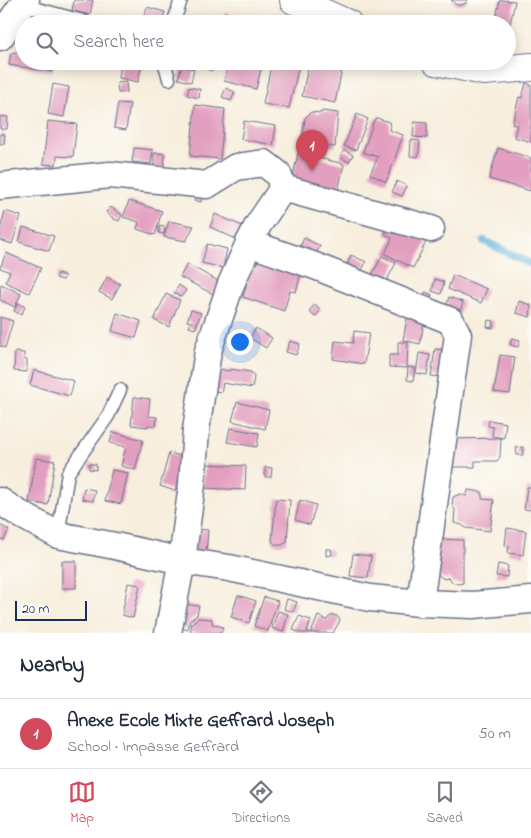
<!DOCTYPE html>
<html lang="en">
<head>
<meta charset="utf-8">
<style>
  :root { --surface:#fff; --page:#f2f2f3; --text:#1f2937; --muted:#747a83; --line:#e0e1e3; --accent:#d1495b }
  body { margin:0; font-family:"Indie Flower",sans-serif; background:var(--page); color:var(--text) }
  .scale { position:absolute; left:15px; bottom:12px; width:72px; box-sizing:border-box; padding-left:5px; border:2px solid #1b2f5e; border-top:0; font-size:14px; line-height:18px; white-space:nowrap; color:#1b2f5e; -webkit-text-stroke:4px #fdfcf7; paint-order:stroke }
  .you { position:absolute; left:239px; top:341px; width:18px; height:18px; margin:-12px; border:4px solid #fff; border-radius:50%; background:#1a73e8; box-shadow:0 0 0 8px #1a73e833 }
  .badge { display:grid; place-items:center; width:32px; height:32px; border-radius:50%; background:var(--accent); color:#fff; font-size:16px; font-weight:700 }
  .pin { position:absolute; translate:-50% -41px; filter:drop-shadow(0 1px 2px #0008) }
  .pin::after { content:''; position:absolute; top:26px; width:18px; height:15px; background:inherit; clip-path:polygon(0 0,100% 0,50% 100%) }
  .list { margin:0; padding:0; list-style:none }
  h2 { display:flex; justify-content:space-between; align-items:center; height:65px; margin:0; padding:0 20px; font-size:21px }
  h2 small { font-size:16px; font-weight:400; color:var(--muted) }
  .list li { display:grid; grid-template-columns:32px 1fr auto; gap:15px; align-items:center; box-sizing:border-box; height:70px; padding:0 20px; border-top:1px solid var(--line) }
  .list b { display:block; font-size:19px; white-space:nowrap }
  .list p { margin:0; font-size:16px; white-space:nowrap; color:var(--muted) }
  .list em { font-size:16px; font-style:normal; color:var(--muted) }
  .icon { flex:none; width:28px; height:28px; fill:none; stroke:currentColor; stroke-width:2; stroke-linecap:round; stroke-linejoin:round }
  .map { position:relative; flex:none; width:531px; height:633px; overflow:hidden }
  .search { position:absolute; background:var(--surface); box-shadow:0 2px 12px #0003; left:15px; right:15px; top:15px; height:55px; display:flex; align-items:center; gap:12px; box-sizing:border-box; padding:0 18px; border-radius:28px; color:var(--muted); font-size:19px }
  .sheet { height:135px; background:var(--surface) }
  nav { display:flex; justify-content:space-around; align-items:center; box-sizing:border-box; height:70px; border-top:1px solid var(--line); background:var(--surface); font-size:14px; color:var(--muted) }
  nav a { display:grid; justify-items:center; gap:2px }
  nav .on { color:var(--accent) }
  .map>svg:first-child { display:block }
</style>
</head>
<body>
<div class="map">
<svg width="531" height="633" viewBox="0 0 531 633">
  <rect width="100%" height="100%" fill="#fdfcf7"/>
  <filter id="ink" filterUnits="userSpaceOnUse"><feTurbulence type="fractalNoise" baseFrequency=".02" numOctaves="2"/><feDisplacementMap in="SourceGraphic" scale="10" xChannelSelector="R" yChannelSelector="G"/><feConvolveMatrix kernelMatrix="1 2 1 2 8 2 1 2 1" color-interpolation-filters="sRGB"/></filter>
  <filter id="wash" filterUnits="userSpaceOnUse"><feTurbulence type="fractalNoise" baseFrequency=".0096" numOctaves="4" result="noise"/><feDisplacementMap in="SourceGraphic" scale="20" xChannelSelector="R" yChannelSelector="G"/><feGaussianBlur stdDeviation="1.12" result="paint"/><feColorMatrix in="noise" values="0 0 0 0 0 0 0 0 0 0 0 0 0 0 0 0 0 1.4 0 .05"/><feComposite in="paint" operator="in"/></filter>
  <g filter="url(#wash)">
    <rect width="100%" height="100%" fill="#f7eedd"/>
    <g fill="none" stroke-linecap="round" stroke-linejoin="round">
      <polyline stroke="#62b1dc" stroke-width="8" points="484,241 531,264"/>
    </g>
    <g id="blocks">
      <g fill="#e39fc0">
        <polygon points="74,0 93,0 90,15 72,11"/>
        <polygon points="451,0 468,0 467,2 462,5 457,5"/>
        <polygon points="500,0 515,1 508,34 507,24 498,24 498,22 495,21"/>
        <polygon points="147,7 165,12 161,24 144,19"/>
        <polygon points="225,12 238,18 235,24 220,24"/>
        <polygon points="36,21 49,23 49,24 27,24"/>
        <polygon points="24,36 24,61 54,61 52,72 9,65 11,53 21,51 19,48 20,40"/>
        <polygon points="199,61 216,61 212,71 197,66"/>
        <polygon points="229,61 263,61 256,89 224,81"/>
        <polygon points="272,61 300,61 289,108 263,104"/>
        <polygon points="309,62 342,69 335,103 302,96"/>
        <polygon points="121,64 141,68 138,82 119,78"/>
        <polygon points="182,66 194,69 191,82 178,79"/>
        <polygon points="126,82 127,92 118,93 117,83"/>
        <polygon points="526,83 531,85 531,142 514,137 517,125 512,124 519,97 522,98"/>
        <polygon points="53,84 69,87 64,117 48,114"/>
        <polygon points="189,87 200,89 199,98 187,95"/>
        <polygon points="226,88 235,92 231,101 222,97"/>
        <polygon points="118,103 130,104 126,130 114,128"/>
        <polygon points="195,105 225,109 220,159 190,156"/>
        <polygon points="322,111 338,113 335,147 302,142 305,118 311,112 321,113"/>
        <polygon points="357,114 368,119 356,150 344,146"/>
        <polygon points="0,116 8,117 7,129 0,129"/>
        <polygon points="377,118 389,122 390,126 389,130 403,135 394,161 386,182 370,174 378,157 363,152 374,120"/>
        <polygon points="48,121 77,124 73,157 57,156 56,165 43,164"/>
        <polygon points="244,121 276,126 273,145 241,139"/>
        <polygon points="414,122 427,123 427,138 413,137"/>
        <polygon points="0,134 5,134 4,144 0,144"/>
        <polygon points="411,140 420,141 418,157 410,156"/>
        <polygon points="134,148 153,150 151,164 132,162"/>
        <polygon points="498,148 531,158 531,191 489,179"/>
        <polygon points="344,150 353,155 349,162 340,157"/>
        <polygon points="154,153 165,154 164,168 154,168"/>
        <polygon points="298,153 344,164 338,191 292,181"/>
        <polygon points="397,181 407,186 402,196 392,192"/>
        <polygon points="195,193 203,195 201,202 194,200"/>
        <polygon points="129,201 162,211 155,235 137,229 139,222 123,217"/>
        <polygon points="111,207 122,215 119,221 114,219 106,212"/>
        <polygon points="5,211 21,216 12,244 0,240 0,229"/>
        <polygon points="215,214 242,226 236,239 210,227"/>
        <polygon points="169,221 194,226 186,241 164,237"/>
        <polygon points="159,226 165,227 164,234 159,233"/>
        <polygon points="23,227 54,236 49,251 19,242"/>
        <polygon points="389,227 397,229 426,242 413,268 385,254 392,238 385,234"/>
        <polygon points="304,238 320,246 314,258 298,251"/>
        <polygon points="207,244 227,249 223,268 202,263"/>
        <polygon points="6,253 41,268 29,293 5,282 10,272 0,268"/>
        <polygon points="259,253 303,265 296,292 290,291 284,311 243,297 247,282 241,277 250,264 257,264"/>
        <polygon points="351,255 366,262 361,272 347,266"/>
        <polygon points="382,256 396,263 386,282 372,275"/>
        <polygon points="187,264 220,282 213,294 180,277"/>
        <polygon points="58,273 65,276 63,280 56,278"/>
        <polygon points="453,275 487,289 481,303 448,289"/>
        <polygon points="107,277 120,284 112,299 99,292"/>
        <polygon points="435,279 444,282 441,294 432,291"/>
        <polygon points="1,284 21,294 15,307 0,300"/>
        <polygon points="179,285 186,290 181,297 174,293"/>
        <polygon points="425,292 432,295 430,301 423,298"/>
        <polygon points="166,294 180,300 169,327 154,320"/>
        <polygon points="449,297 463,302 459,316 445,311"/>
        <polygon points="519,301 531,305 530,317 516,313"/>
        <polygon points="18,303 25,307 21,315 14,311"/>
        <polygon points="315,304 321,310 315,317 309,311"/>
        <polygon points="191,310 201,313 195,329 189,327 191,322 187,321"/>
        <polygon points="117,313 141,321 136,338 112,331"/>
        <polygon points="408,313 425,317 420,344 403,340"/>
        <polygon points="0,317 13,321 5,348 0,346"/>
        <polygon points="488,320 494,321 493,328 487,327"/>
        <polygon points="256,328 272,338 266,348 250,338"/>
        <polygon points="354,331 369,333 364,364 333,359 335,341 353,343"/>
        <polygon points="512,338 520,340 518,347 510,345"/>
        <polygon points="290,341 300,344 296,355 286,352"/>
        <polygon points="398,342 408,342 407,368 389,367 389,355 398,355"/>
        <polygon points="435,349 446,350 442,377 431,376"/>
        <polygon points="15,352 24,353 24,359 27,360 27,372 14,371"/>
        <polygon points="419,353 430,355 427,375 416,373"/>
        <polygon points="500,355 515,357 510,394 494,392"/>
        <polygon points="408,367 415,368 413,381 407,380"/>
        <polygon points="212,368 230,371 230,369 251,372 254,377 252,388 223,383 221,392 208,390"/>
        <polygon points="34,370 74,381 70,396 30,385"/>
        <polygon points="134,397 150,399 148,416 157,417 156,426 148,425 148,427 131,425"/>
        <polygon points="237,402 269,410 265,429 232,421"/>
        <polygon points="489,420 506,423 504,438 492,436 493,427 488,426"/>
        <polygon points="230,428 259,433 257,447 227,442"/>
        <polygon points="113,432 143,440 135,470 121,466 126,447 110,443"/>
        <polygon points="501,438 500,457 497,461 475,461 475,467 448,467 448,439"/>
        <polygon points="523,447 523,455 517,455 516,448"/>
        <polygon points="169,453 185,457 175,491 160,486"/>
        <polygon points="36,458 55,461 48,505 29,502"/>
        <polygon points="89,464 96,464 96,470 89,469"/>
        <polygon points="205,464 246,466 245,490 203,488"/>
        <polygon points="265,467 272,468 271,477 265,477"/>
        <polygon points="112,470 128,473 121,504 105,501"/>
        <polygon points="527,487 531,487 531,510 524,509"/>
        <polygon points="84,488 95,490 93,501 82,499"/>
        <polygon points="468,490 482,492 482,499 494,500 490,531 466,528 462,525 454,523 455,509 452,506 453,497 460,494 467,496"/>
        <polygon points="276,499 290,500 287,542 282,545 276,545 272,541"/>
        <polygon points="300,500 316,505 310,525 295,520"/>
        <polygon points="0,525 9,530 4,540 0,539"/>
        <polygon points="507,528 526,531 523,555 508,553 509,546 505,545"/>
        <polygon points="195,529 208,530 206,553 193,552"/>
        <polygon points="437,539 463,540 463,583 458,584 452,582 449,577 446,579 442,578 438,574"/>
        <polygon points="326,549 331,549 332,555 326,556"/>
        <polygon points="353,554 371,556 368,578 350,576"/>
        <rect x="62" y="561" width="14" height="27"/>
        <polygon points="498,564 508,566 507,577 496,576"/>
        <polygon points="128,583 140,585 133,618 122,615"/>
        <polygon points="238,595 256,601 249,623 231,617"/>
        <polygon points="264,597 278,601 268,631 254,626"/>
        <polygon points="287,599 297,602 293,612 284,609"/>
        <polygon points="184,604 199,606 197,615 190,620 188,630 179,627"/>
        <polygon points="278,611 288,614 283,632 272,628"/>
        <polygon points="333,615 337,616 340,620 333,633 301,633 293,630 299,616 311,620 307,631 311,633 318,616 327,620 329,617"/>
        <polygon points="198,618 212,619 212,624 223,627 221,633 190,633 192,623"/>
      </g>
    </g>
  </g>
  <g filter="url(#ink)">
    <use href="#blocks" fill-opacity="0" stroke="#68728a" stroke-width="1"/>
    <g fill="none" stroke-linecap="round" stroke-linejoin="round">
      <g stroke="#68728a" stroke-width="15">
        <g id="lane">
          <polyline points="22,5 83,21"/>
          <polyline points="173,24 181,0"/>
          <polyline points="164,61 169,79"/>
          <polyline points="58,535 68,473 108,416 120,390"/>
        </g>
      </g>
      <g stroke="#68728a" stroke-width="29">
        <g id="street">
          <polyline points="0,37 26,0"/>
          <polyline points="0,186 110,175 207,185 236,167 264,163 278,174 283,188 431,229"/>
          <polyline points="249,243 315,266 451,321 458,335 420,603"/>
          <polyline points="0,501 18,513 58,535 115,546 182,561 229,568 370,598 420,603 473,605 531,600"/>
          <polyline points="168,633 182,561 192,484 196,430 208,351 231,284 249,243 258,225 283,188"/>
        </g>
      </g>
      <g stroke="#68728a" stroke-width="30">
        <g id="secondary">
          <polyline points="294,0 348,24"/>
          <polyline points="436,61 484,71 531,67"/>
        </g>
      </g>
      <use href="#lane" stroke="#fff" stroke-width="12"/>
      <use href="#street" stroke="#fff" stroke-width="26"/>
      <use href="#secondary" stroke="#fff" stroke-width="28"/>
    </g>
  </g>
</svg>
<div class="scale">20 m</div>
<div class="you"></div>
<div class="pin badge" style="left:312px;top:171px">1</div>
<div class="search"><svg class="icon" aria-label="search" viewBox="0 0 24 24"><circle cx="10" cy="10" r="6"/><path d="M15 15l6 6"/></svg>Search here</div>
</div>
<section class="sheet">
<h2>Nearby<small></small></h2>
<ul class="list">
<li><span class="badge">1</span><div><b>Anexe Ecole Mixte Geffrard Joseph</b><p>School · Impasse Geffrard</p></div><em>50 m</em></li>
</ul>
</section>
<nav>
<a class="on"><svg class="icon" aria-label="map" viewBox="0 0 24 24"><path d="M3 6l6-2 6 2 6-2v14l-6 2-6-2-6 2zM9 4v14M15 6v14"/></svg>Map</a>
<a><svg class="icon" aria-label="directions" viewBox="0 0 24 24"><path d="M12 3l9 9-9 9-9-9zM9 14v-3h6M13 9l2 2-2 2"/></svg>Directions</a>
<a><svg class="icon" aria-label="saved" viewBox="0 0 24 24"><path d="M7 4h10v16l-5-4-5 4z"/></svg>Saved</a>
</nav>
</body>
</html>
